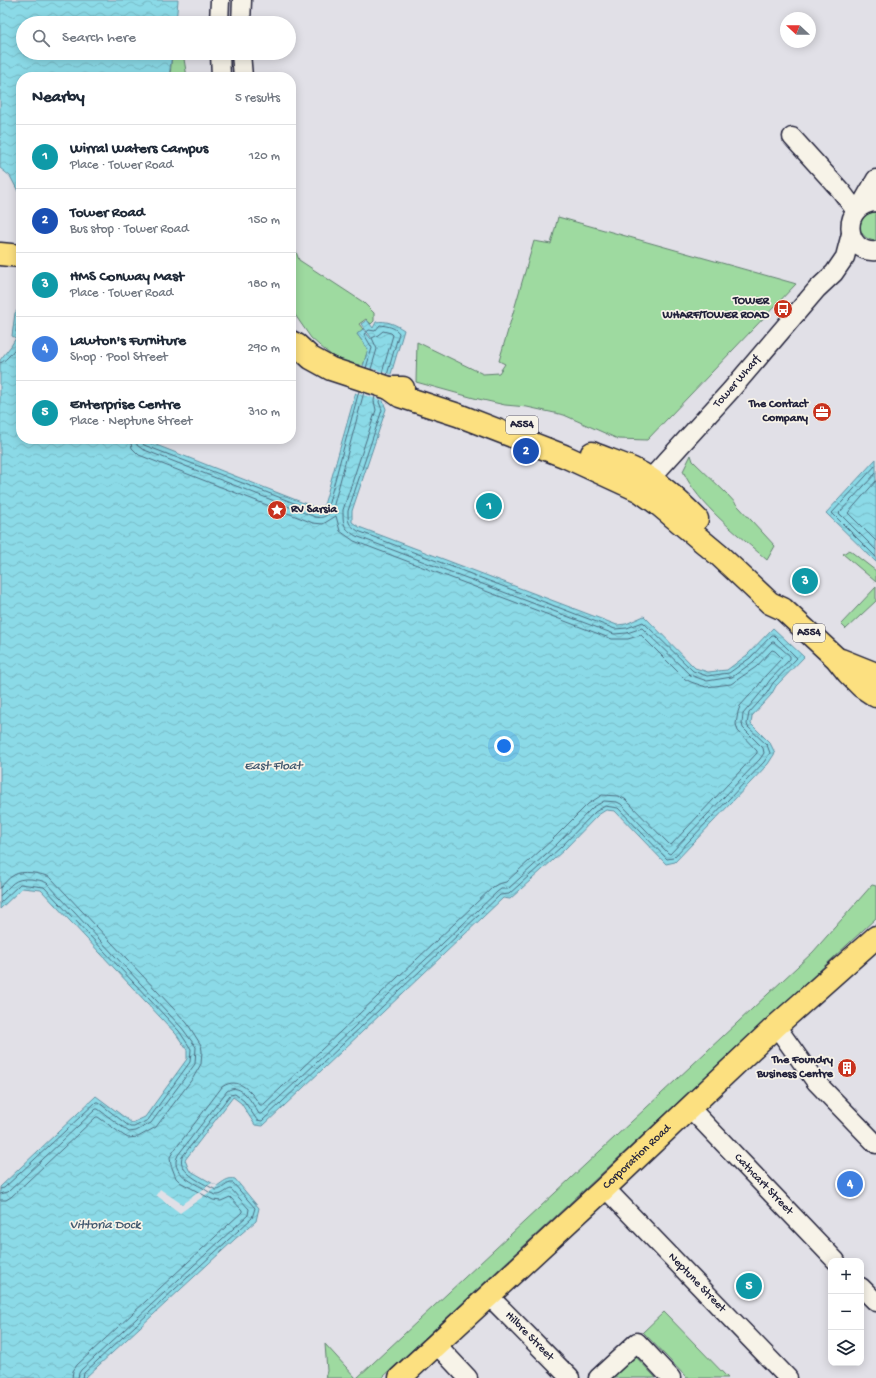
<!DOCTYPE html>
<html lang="en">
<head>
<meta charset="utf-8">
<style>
  :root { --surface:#fff; --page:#f2f2f3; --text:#1f2937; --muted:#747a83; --line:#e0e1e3; --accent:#c8321e }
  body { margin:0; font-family:"Gochi Hand",sans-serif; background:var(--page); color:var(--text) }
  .controls { position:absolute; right:12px; bottom:12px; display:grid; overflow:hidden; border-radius:8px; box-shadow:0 2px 10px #0003 }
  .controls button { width:36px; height:36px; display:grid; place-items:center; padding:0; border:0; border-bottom:1px solid var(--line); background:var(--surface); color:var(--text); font:20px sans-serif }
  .compass { position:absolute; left:780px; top:12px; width:36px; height:36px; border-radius:50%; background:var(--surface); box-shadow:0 2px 10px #0003; rotate:292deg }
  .you { position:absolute; left:504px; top:746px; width:14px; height:14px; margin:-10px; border:3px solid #fff; border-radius:50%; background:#1a73e8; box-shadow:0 0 0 6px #1a73e833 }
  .badge { display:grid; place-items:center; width:26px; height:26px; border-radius:50%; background:var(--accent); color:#fff; font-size:13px; font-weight:700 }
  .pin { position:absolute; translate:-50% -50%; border:2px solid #fff; box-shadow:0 1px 4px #0006 }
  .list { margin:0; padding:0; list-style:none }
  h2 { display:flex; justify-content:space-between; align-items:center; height:52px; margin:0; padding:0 16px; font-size:17px }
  h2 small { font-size:13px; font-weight:400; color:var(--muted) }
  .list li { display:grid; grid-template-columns:26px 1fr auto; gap:12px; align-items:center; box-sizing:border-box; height:64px; padding:0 16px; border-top:1px solid var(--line) }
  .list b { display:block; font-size:15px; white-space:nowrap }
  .list p { margin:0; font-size:13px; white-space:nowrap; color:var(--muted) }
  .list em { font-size:13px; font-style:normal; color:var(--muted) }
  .icon { flex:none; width:22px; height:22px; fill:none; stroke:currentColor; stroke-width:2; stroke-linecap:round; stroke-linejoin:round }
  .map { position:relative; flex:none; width:876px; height:1378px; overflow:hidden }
  .search { position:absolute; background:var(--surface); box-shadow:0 2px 10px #0003; left:16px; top:16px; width:280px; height:44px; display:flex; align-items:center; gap:10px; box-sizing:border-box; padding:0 14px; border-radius:22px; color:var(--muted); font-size:15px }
  .panel { position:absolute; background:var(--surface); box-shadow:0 2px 10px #0003; left:16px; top:72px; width:280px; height:372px; border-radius:16px }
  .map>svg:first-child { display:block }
</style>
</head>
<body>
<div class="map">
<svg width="876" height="1378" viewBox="0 0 876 1378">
  <defs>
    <pattern id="water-waves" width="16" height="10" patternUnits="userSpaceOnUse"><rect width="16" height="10" fill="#8bdae7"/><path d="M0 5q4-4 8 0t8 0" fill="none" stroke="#78bbc7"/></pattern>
  </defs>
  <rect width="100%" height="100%" fill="#e1e0e7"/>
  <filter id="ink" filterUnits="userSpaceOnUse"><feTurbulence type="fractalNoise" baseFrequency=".025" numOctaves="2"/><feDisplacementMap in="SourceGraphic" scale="8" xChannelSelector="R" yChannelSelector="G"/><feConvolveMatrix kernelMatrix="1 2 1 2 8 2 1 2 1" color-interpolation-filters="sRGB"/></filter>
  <g filter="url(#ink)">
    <g fill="#9edaa0" stroke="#607e6e">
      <polygon points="172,53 183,53 187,77 170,77"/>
      <path d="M873 212 876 213V240L875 241C856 238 855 217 873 212Z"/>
      <polygon points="558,217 793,283 796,284 647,440 618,439 564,415 527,407 505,405 474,398 416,382 417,342 483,374 499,373 505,364 499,361 534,241 551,244"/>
      <polygon points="291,238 299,260 363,302 374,313 374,321 371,324 366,319 359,324 363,329 357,334 368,349 363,366 342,361 331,355 320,346 311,338 291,309"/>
      <path d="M691 455 693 461 727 494 775 546 767 560C739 535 698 505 683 471Z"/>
      <polygon points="849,550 876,571 876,582 843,554"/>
      <polygon points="876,587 876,601 846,629 841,624"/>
      <polygon points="872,885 876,886 876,918 382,1378 357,1378 813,952"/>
      <polygon points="664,1312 666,1314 728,1378 687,1378 643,1332"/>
      <polygon points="325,1344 356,1378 325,1378 327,1371"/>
      <polygon points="635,1356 656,1378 613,1378"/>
    </g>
    <g fill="url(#water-waves)" stroke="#6190a2">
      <polygon points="0,0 178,0 176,23 23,23 23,53 172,53 169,77 21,77 21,197 10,176 0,168"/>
      <path d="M18 281H21V439H141L319 509 324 505 368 349 357 334 363 329 371 339V337L361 324 367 320 373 328 376 322C386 320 395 324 404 330L383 401 386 409 352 511V522L359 527 617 625 626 624 644 616 695 668 708 672 727 670 747 655 773 628 804 657 776 686 771 695 752 716 751 724 770 743 775 753 768 764 675 862 666 864 615 811 606 810 598 815 564 850 510 899 503 898 263 1126 255 1125 241 1103 233 1097 185 1160 189 1170 217 1186C223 1182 228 1177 235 1179L259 1208 256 1221 235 1239 85 1378H0V1187L96 1096 132 1123 145 1117 187 1059V1050L176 1034 41 890 22 888 0 909V360L11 346 16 338 12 336 15 313 19 308Z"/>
      <polygon points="876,459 876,562 826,513"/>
    </g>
    <g fill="#e1e0e7">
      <polygon points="361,365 393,375 385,401 353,392"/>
      <polygon points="212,1183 218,1186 180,1213 156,1195 160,1189 182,1204"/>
    </g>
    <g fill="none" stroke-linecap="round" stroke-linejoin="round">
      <g stroke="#4c6c80" stroke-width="1">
        <path d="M0 363C6 362 21 343 20 337 20 336 17 332 16 332L18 316 21 312"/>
        <path d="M366 368 372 348 364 334 369 330 375 331 380 325C387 326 395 327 399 333L387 375"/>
        <polyline points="371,369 377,349 372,338 378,335 383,331 391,333 393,335 382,373"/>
        <path d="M136 439 137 445 142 449 315 517C323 519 329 515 333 508L364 392"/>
        <polyline points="141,439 141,442 144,445 320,513 328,506 359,391"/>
        <polyline points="876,465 832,513 876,557"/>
        <polyline points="876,473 839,513 876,550"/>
        <polyline points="876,481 848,513 876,541"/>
        <path d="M0 888C4 884 8 878 14 875 21 870 43 873 51 878L187 1023 201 1045 202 1051 201 1064 193 1078 156 1127 138 1137 128 1138 123 1135 98 1117H96L11 1197 6 1200H0"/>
        <path d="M0 896C12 885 13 878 31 879 37 880 42 880 47 883L182 1028 196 1047 195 1064 151 1123 136 1131 129 1132 98 1109H96L8 1192 0 1194"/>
        <polyline points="0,903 20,884 44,887 179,1031 191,1049 190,1062 148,1120 134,1127 130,1127 98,1102 96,1102 4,1188 0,1189"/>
        <path d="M72 1378 73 1371 77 1365 242 1212V1210L230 1197 221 1201 213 1200 180 1182 176 1178 171 1165 170 1157 173 1152 222 1087C239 1075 252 1093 260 1105H263L493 887 498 884 506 882 553 839 588 804 602 795 618 796 625 799 669 844 671 845 757 753V751L738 731 736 724 738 712 740 706 758 686 765 676 782 658 775 651 772 650 756 667 731 684 706 687 691 682 685 679 641 635 628 639H612L354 541 340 531 336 516 323 524 313 523 139 455 132 448 130 439"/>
        <path d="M78 1378 79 1373 81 1370 248 1215 249 1209 231 1189C226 1190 223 1195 217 1195 213 1195 207 1191 203 1188 192 1182 169 1172 178 1155L227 1091C241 1081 253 1104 259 1114H262L497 892 501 889H508L557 844 592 808 604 801 617 802 621 804 668 853 670 854 760 759 764 753 763 748 743 728 742 723 743 714 763 690 770 680 790 659V656L774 642H772L753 662 732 677 707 681 690 675 642 628 627 633 614 634 356 536C343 528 343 524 343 510L376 410 374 401 375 396"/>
        <path d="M83 1378 84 1373 252 1218 255 1208 233 1183C226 1182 223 1190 216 1190 205 1184 177 1173 182 1157L230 1095 235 1094 244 1101 257 1120 262 1121 500 895 509 894 561 847 595 812 605 806 618 808 667 859 673 858 764 762 770 753 767 745 748 727 747 724 749 713 767 693 773 683 797 658 774 635H772L750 658 729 673 707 676 693 671 643 622 627 628 615 629 358 531C348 524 348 523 348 511L382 410 379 402 380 398"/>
      </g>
      <g stroke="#22223b" stroke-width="21">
        <g id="minor">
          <polyline points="219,23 220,0"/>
          <polyline points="241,23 242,0"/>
          <polyline points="220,53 221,77"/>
          <polyline points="241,53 243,77"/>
          <polyline points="792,137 841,191 856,211"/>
          <path d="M876 202C840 204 844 254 876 251"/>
          <polyline points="860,207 876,179"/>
          <path id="s1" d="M641 489 731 390 817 289 834 273 845 257 851 234"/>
          <polyline points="776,1026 816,1082 876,1144"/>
          <path id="s2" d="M690 1108 836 1261"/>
          <path id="s3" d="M605 1188 788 1378"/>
          <polyline points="861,1287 876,1302"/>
          <path id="s4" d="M489 1296 570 1378"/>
          <polyline points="436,1344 468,1378"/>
          <polyline points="598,1378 637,1342 671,1378"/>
        </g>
      </g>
      <g stroke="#22223b" stroke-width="25">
        <g id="major">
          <path id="s5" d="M400 1378 605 1188 776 1026 876 937"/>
        </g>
      </g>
      <g stroke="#22223b" stroke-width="25">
        <g id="highway">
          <polyline points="0,254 21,256"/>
          <polyline points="291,342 297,345 311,358 331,369 389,388 403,388"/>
          <polyline points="389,388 400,396 458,415 564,456 640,491 658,504 720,556 770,603 783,609 836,658 848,673 861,686 876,696"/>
          <path d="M592 453C606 459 620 463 633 469 658 481 678 500 697 519"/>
          <polyline points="841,660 876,674"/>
        </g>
      </g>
      <use href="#minor" stroke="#f7f3e8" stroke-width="18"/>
      <use href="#major" stroke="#fce080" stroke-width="22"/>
      <use href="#highway" stroke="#fce080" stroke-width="22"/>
    </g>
  </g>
  <defs>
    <g id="bus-disc" transform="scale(1)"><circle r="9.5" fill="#c8321e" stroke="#f7f3e8"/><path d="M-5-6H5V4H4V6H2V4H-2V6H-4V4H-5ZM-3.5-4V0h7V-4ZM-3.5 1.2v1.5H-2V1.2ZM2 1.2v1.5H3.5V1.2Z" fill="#fff"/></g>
    <g id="office-disc" transform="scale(1)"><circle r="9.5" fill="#c8321e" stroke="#f7f3e8"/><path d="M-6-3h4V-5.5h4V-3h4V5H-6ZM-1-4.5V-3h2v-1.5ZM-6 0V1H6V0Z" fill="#fff"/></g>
    <g id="sight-disc" transform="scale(1)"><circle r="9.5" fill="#c8321e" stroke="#f7f3e8"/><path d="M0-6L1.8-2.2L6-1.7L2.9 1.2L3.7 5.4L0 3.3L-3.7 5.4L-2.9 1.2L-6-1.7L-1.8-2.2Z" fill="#fff"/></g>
    <g id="building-disc" transform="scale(1)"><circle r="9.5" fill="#c8321e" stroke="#f7f3e8"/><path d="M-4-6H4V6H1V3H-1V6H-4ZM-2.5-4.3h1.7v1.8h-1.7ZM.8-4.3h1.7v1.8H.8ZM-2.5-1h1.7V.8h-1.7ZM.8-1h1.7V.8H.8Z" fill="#fff"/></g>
  </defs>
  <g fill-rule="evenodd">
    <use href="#bus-disc" x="783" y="309"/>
    <use href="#office-disc" x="822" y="412"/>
    <use href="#sight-disc" x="277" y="510"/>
    <use href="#building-disc" x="847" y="1068"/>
  </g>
  <g text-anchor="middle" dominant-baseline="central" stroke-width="3.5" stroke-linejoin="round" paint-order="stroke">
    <g fill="#f7f3e8" stroke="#62616f" stroke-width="1">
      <rect x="506" y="416" width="32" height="18" rx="3"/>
      <rect x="793" y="624" width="32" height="18" rx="3"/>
    </g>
    <g font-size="11" font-weight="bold" fill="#22223b">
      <text x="522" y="425">A554</text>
      <text x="809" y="633">A554</text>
    </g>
    <g font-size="12" font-weight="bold" fill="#22223b" stroke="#f7f3e8" text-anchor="end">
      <text x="769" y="302">TOWER<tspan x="769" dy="14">WHARF/TOWER ROAD</tspan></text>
      <text x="808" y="405">The Contact<tspan x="808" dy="14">Company</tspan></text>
      <text x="291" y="510" text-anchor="start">RV Sarsia</text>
      <text x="833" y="1061">The Foundry<tspan x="833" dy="14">Business Centre</tspan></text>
    </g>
    <g font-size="12" fill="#22223b" stroke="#f7f3e8">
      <text stroke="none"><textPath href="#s1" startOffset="144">Tower Wharf</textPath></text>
      <text stroke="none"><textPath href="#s5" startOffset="324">Corporation Road</textPath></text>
      <text stroke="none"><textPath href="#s2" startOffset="106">Cathcart Street</textPath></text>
      <text stroke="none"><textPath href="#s3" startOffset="132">Neptune Street</textPath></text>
      <text stroke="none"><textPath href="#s4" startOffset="57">Hilbre Street</textPath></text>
    </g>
    <g font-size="13" font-style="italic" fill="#42596f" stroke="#f7f3e8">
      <text x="273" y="766">East Float</text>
      <text x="105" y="1225">Vittoria Dock</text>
    </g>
  </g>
</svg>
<div class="controls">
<button>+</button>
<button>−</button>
<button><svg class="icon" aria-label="layers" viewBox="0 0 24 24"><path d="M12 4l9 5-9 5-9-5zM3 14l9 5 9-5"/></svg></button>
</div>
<svg class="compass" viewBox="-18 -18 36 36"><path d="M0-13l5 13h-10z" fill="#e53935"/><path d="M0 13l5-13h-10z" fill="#747a83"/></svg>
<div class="you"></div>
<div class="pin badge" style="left:489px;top:506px;background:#0f9aa8">1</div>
<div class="pin badge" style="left:526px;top:451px;background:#1a4fb4">2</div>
<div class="pin badge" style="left:805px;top:581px;background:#0f9aa8">3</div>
<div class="pin badge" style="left:850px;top:1184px;background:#3f7fe0">4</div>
<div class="pin badge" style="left:749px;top:1286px;background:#0f9aa8">5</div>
<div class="search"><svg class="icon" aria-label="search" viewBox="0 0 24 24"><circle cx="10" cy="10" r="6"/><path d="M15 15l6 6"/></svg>Search here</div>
<section class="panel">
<h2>Nearby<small>5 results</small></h2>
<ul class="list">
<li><span class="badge" style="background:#0f9aa8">1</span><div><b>Wirral Waters Campus</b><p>Place · Tower Road</p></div><em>120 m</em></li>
<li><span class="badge" style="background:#1a4fb4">2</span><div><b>Tower Road</b><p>Bus stop · Tower Road</p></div><em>150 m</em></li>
<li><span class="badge" style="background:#0f9aa8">3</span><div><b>HMS Conway Mast</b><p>Place · Tower Road</p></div><em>180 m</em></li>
<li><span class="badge" style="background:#3f7fe0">4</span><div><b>Lawton's Furniture</b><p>Shop · Pool Street</p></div><em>290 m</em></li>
<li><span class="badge" style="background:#0f9aa8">5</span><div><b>Enterprise Centre</b><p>Place · Neptune Street</p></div><em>310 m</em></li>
</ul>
</section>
</div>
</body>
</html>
